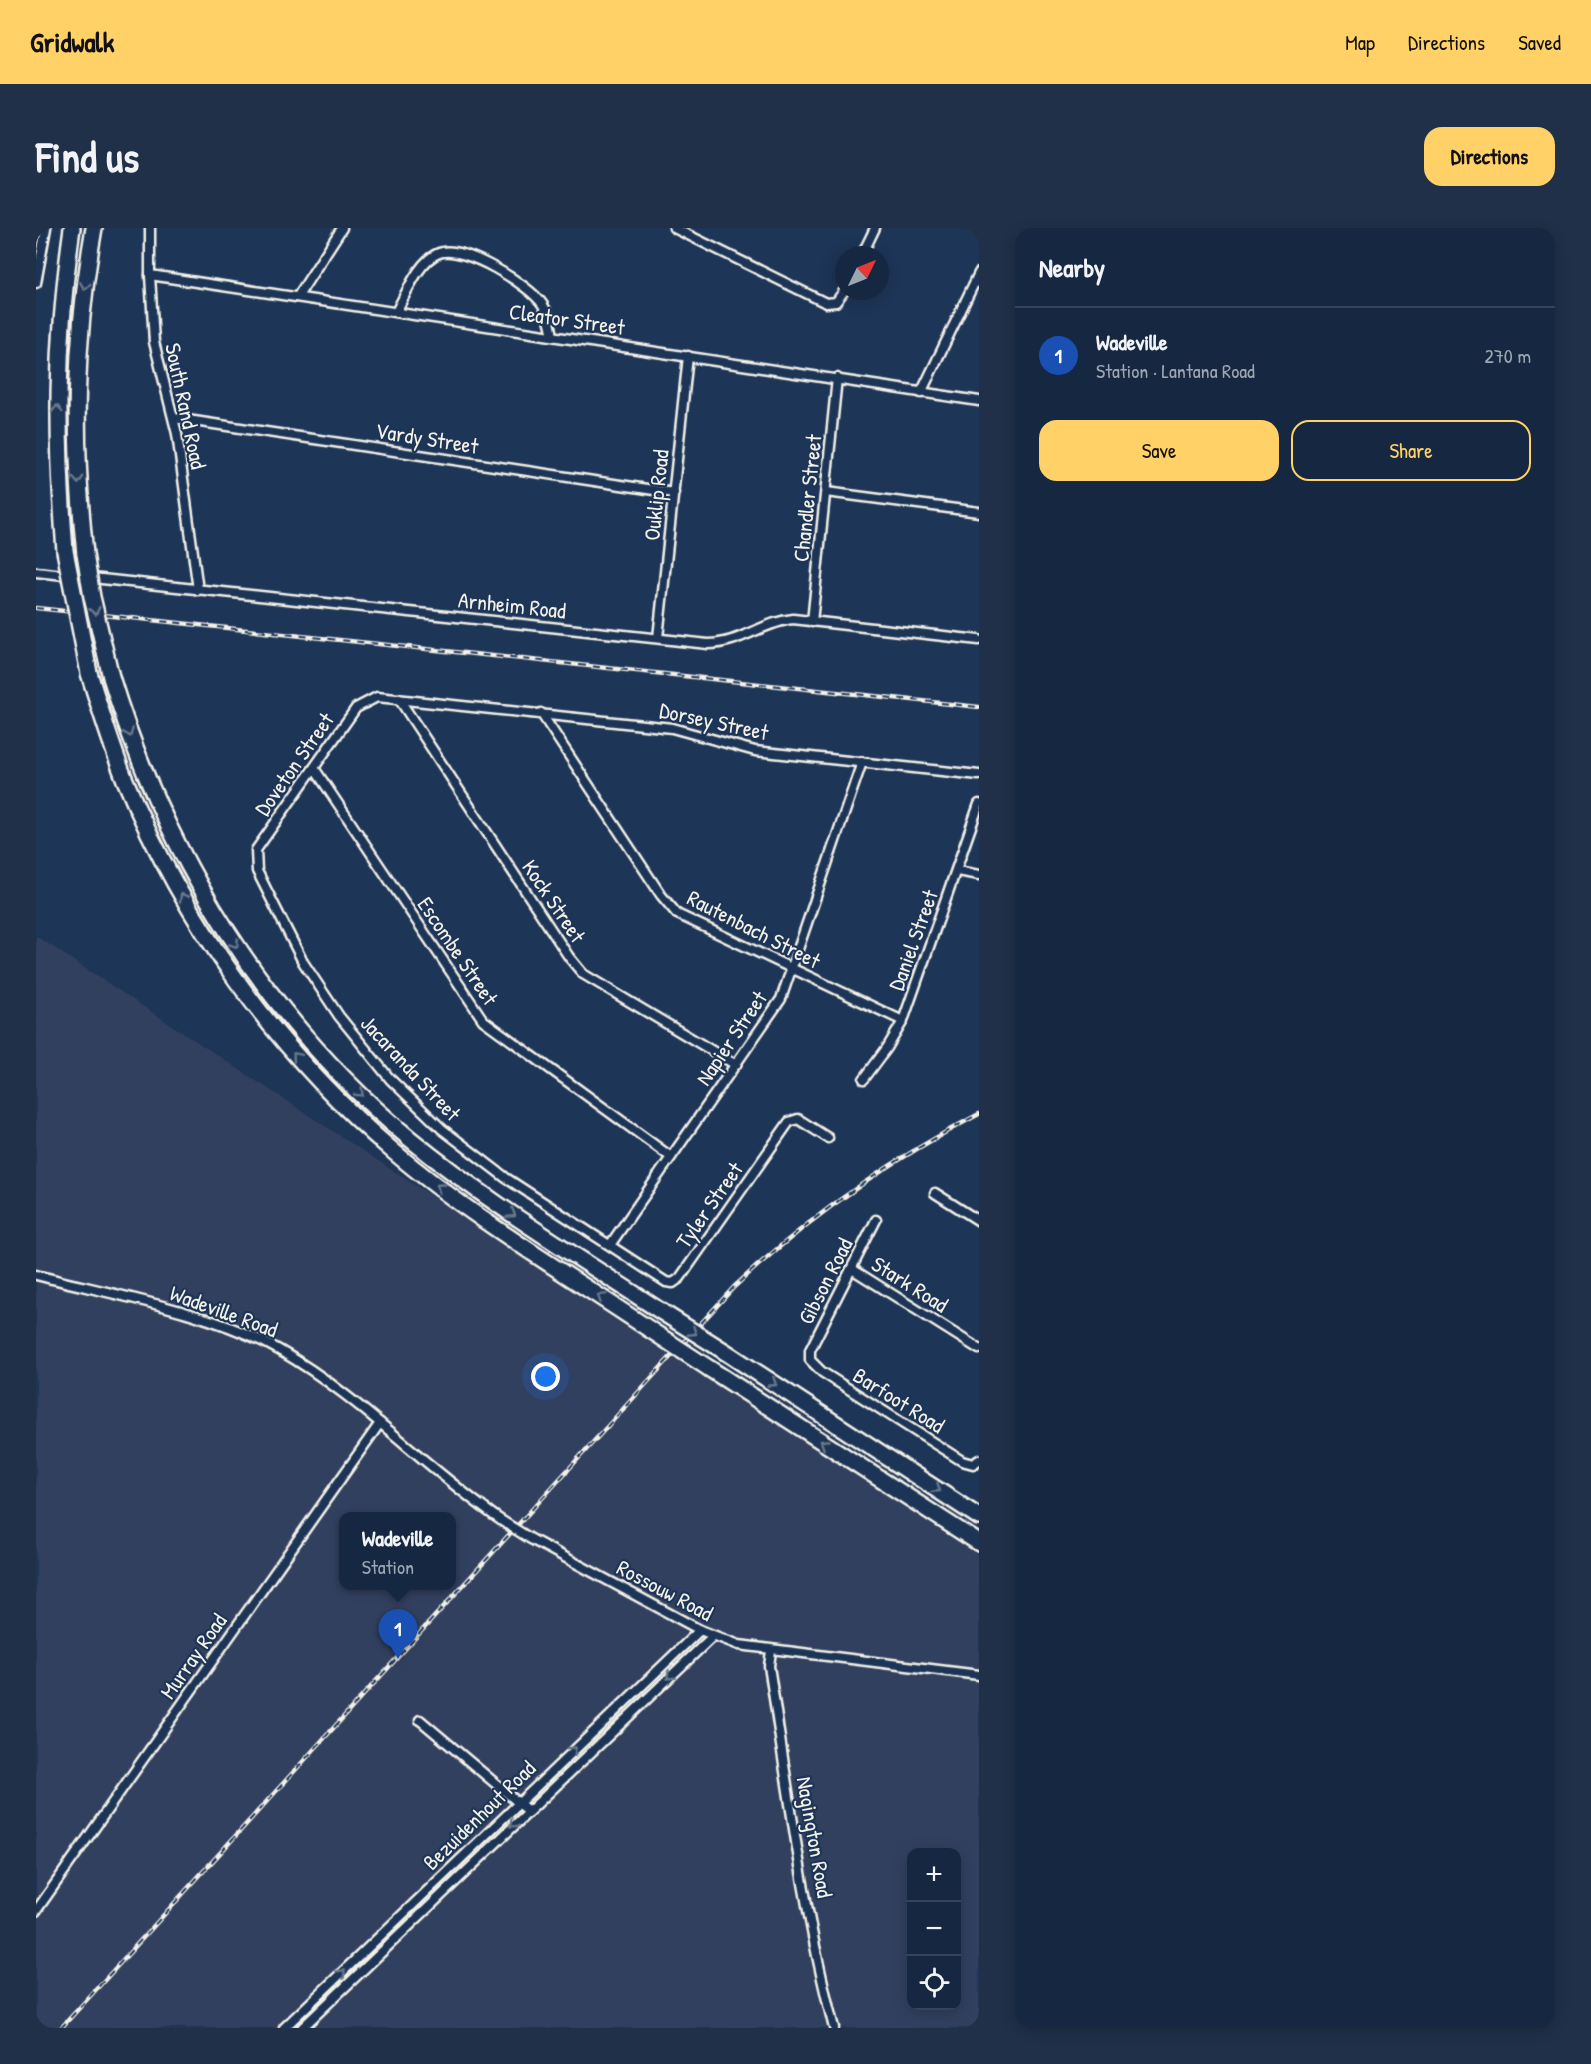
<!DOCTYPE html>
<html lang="en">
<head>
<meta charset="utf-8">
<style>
  :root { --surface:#162841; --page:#1f3048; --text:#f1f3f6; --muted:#9ea6b1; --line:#35445a; --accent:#ffd166 }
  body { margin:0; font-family:"Patrick Hand",sans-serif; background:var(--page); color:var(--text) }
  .controls { position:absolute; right:18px; bottom:18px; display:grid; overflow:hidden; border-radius:12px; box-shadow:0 3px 15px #0003 }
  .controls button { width:54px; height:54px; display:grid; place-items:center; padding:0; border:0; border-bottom:2px solid var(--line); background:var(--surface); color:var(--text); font:30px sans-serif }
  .compass { position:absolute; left:799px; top:18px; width:54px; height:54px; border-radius:50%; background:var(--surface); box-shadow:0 3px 15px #0003; rotate:47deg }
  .you { position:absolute; left:510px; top:1149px; width:21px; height:21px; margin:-15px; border:4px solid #fff; border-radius:50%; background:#1a73e8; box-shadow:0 0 0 9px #1a73e833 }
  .badge { display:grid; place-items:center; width:39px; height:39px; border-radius:50%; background:var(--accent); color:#fff; font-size:20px; font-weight:700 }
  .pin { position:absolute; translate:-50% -50px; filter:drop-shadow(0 2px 3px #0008) }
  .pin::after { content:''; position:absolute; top:32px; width:21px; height:18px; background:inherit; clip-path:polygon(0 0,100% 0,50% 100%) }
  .popup { position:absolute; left:303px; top:1284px; width:117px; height:78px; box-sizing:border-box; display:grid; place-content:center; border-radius:12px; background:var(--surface); filter:drop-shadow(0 2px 4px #0005); font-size:20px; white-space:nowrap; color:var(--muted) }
  .popup b { font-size:22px; color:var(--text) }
  .popup::after { content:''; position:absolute; left:50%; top:100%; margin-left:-12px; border:12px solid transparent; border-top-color:var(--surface) }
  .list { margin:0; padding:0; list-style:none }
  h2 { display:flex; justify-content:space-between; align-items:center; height:78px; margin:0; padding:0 24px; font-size:26px }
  h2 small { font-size:20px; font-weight:400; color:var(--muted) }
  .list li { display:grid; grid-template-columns:39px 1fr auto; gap:18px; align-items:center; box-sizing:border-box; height:96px; padding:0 24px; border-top:2px solid var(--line) }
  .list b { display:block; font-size:22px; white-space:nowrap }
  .list p { margin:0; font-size:20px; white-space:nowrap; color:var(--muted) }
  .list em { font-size:20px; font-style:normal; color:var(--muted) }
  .actions { display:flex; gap:12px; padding:18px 24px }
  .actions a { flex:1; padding:14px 0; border:2px solid var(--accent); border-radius:18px; text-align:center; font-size:21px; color:var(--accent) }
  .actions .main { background:var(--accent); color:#111 }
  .icon { flex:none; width:33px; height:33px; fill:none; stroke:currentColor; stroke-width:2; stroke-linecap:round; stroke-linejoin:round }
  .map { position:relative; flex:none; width:943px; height:1800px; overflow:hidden; border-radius:18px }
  header { display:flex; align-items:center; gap:36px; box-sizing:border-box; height:84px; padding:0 30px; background:var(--accent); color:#111 }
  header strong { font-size:28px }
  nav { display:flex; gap:33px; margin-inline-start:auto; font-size:21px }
  .intro { display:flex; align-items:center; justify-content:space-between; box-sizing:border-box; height:144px; padding:0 36px }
  h1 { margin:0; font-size:42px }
  .button { padding:15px 27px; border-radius:18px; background:var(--accent); color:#111; font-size:21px; font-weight:700 }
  main { display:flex; gap:36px; padding:0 36px }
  aside { flex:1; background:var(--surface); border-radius:18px; box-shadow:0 3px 15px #0003 }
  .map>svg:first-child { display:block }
</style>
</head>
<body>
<header>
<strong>Gridwalk</strong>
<nav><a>Map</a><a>Directions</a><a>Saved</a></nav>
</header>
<div class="intro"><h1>Find us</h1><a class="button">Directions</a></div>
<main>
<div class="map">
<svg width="943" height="1800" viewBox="0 0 943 1800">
  <rect width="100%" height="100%" fill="#1d3557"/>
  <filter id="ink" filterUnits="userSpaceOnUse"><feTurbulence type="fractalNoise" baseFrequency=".0167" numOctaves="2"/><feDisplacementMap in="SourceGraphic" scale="12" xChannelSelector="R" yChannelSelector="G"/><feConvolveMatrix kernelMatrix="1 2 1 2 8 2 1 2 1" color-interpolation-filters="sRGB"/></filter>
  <g filter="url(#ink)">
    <path fill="#32415f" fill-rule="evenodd" d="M0 708 943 1328V1800H0ZM308 1288H416V1358H308ZM876 1624H921V1778H876Z"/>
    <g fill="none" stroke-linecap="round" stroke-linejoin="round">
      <g stroke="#f4f1e8" stroke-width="13">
        <g id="street">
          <polyline points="114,0 114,47 118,114 141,206 162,362"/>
          <polyline points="638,0 790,75 800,74 808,63"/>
          <polyline points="826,27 839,0"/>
          <polyline points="114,47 943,173"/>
          <polyline points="0,55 10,0"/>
          <polyline points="262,68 306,0"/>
          <path d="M360 84C370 66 383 32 403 25 427 16 494 57 507 77 513 86 515 97 517 108"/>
          <polyline points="885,165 943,45"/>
          <polyline points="138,190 638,265"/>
          <polyline points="790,264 943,284"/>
          <path d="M0 344 672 416C703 416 727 394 757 391L943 412"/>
          <polyline points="776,394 801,150"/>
          <polyline points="622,410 652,128"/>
          <polyline points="363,471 533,729 547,746 700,837"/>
          <polyline points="505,485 625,667 641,686 867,793"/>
          <polyline points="278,540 447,792 635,929"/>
          <polyline points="921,643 943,647"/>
          <polyline points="828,851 851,820 867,793 943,576"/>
          <polyline points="792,910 762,891 753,894 644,1050 637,1055 630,1054 470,950 406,901 354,851 303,788 267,734 221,643 220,622 320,480 341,469 636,500 719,523 943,547"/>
          <polyline points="899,965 943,993"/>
          <polyline points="840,992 774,1122 774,1132 786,1144 926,1233 937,1236 943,1232"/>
          <polyline points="574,1017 745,771 826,534"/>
          <polyline points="816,1041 943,1121"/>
          <path d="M0 1047C74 1066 177 1084 243 1122 324 1168 389 1240 466 1293"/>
          <polyline points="495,1311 664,1402 703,1417 943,1447"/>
          <path d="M735 1423 733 1438C752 1559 767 1682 798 1800"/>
          <polyline points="384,1492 491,1582"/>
          <polyline points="0,1683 344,1195"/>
          <polyline points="248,1800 664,1402"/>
          <polyline points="266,1800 677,1408"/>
        </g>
      </g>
      <g stroke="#f4f1e8" stroke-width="20">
        <g id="highway">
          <path d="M29 323C20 209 20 113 36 0"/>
          <path d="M49 326C37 212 38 113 58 0"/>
          <path d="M53 445C64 481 75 517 89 552 148 694 240 823 357 923 436 990 528 1044 613 1101"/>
          <path d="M75 449C129 627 229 791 373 910 452 975 541 1028 626 1084"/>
          <polyline points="688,1123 943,1289"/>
          <polyline points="674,1141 943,1315"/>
        </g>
      </g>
      <use href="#street" stroke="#1d3557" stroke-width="8"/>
      <use href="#highway" stroke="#1d3557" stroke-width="15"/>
      <g stroke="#f4f1e8" stroke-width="4.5">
        <g id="rail">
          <polyline points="0,380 943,479"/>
          <path d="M25 1800 698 1059C772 990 853 933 943 886"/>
        </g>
      </g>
      <use href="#rail" stroke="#1d3557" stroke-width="2" stroke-dasharray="7" stroke-linecap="butt"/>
      <g stroke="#f4f1e8" stroke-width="13" stroke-linecap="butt">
        <polyline id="street-bridge" points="466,1293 495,1311"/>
      </g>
      <g stroke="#f4f1e8" stroke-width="20" stroke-linecap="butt">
        <g id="highway-bridge">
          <polyline points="29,323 53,445"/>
          <polyline points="49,326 56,369 75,449"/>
          <polyline points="626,1084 688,1123"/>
          <polyline points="613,1101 674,1141"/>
        </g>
      </g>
      <use href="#street-bridge" stroke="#1d3557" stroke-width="8"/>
      <use href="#highway-bridge" stroke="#1d3557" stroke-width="15"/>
    </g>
    <defs><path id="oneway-chevron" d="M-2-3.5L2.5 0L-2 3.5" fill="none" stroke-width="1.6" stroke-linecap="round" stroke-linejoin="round" transform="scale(1.5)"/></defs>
    <g stroke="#68778a">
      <use href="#oneway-chevron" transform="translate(49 58) rotate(98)"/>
      <use href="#oneway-chevron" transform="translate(21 181) rotate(-89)"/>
      <use href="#oneway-chevron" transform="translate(42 252) rotate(87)"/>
      <use href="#oneway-chevron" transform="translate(59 383) rotate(78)"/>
      <use href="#oneway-chevron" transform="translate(93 505) rotate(69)"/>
      <use href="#oneway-chevron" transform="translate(147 669) rotate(-121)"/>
      <use href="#oneway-chevron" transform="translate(199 716) rotate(56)"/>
      <use href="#oneway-chevron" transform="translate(260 828) rotate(-130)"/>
      <use href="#oneway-chevron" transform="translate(324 865) rotate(44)"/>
      <use href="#oneway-chevron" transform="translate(404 959) rotate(-144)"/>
      <use href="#oneway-chevron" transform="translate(476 986) rotate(32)"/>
      <use href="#oneway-chevron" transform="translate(565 1069) rotate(-146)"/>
      <use href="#oneway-chevron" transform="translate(657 1104) rotate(33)"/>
      <use href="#oneway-chevron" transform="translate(737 1155) rotate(33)"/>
      <use href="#oneway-chevron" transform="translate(788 1215) rotate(-147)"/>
      <use href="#oneway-chevron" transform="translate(901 1261) rotate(33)"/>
      <use href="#oneway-chevron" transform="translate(634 1448) rotate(137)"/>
      <use href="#oneway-chevron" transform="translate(537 1522) rotate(-44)"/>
      <use href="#oneway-chevron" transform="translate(477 1596) rotate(136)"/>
      <use href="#oneway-chevron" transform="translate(306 1745) rotate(-44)"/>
    </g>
  </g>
  <g text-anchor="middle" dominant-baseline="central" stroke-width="4.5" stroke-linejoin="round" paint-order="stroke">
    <g font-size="22" fill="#f4f1e8" stroke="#1d3557">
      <text transform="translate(531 91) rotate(8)">Cleator Street</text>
      <text transform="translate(150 178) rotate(78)">South Rand Road</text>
      <text transform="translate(391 210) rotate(9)">Vardy Street</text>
      <text transform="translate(620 267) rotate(-84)">Ouklip Road</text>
      <text transform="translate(771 270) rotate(-84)">Chandler Street</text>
      <text transform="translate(476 377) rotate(6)">Arnheim Road</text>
      <text transform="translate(678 493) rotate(12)">Dorsey Street</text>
      <text transform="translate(258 536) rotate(-55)">Doveton Street</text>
      <text transform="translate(518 673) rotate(56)">Kock Street</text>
      <text transform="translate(718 701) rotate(27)">Rautenbach Street</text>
      <text transform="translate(877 712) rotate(-70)">Daniel Street</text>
      <text transform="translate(422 723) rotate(56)">Escombe Street</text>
      <text transform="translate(695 810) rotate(-56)">Napier Street</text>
      <text transform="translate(375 840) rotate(47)">Jacaranda Street</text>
      <text transform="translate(673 977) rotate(-55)">Tyler Street</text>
      <text transform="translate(789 1053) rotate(-63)">Gibson Road</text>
      <text transform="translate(874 1056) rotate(32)">Stark Road</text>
      <text transform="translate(188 1083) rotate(20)">Wadeville Road</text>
      <text transform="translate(863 1172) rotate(32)">Barfoot Road</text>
      <text transform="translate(629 1362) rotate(28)">Rossouw Road</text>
      <text transform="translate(157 1428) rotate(-55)">Murray Road</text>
      <text transform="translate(443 1587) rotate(-44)">Bezuidenhout Road</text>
      <text transform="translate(779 1609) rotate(80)">Nagington Road</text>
    </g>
  </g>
</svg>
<div class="controls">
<button>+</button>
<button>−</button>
<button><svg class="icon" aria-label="locate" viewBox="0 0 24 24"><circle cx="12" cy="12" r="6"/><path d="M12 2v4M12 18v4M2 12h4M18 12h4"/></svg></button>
</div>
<svg class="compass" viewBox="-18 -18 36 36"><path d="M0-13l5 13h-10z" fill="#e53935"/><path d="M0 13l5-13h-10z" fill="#9ea6b1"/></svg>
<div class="you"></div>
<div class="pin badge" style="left:362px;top:1431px;background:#1a4fb4">1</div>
<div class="popup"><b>Wadeville</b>Station</div>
</div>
<aside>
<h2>Nearby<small></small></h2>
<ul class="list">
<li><span class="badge" style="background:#1a4fb4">1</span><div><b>Wadeville</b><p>Station · Lantana Road</p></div><em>270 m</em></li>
</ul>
<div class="actions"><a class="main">Save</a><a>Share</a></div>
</aside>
</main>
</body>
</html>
